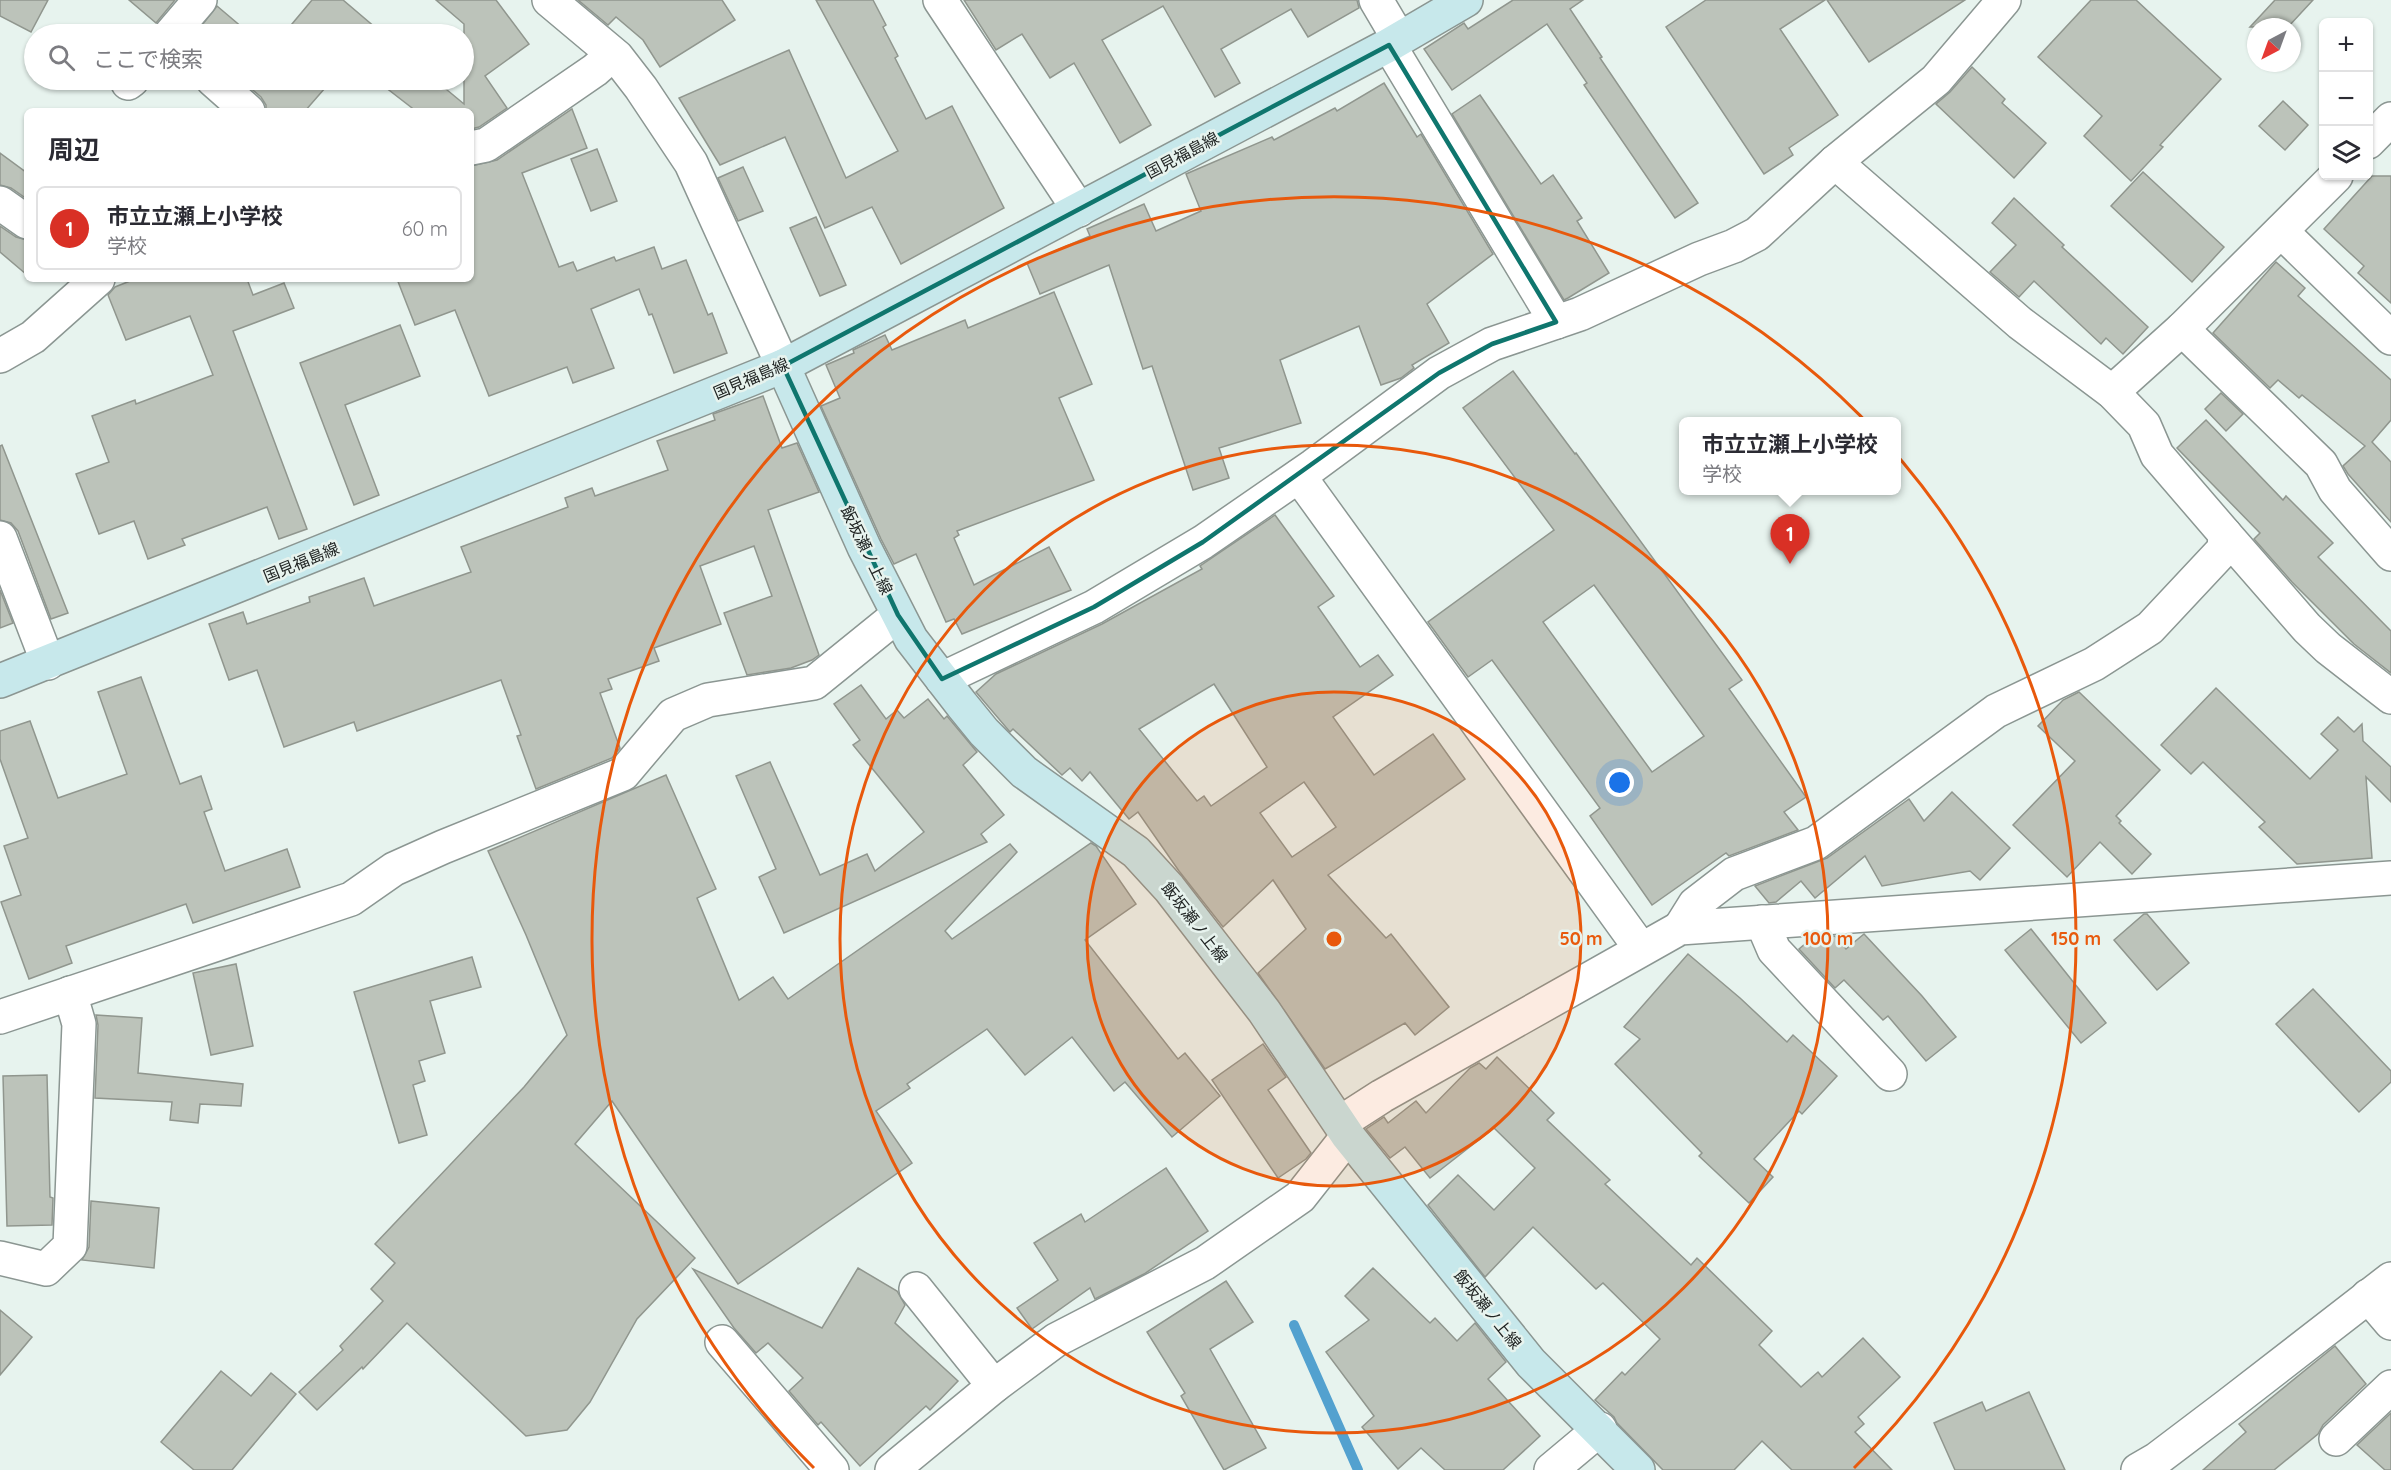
<!DOCTYPE html>
<html lang="ja">
<head>
<meta charset="utf-8">
<style>
  :root { --surface:#fff; --page:#f2f2f3; --text:#2b2b33; --muted:#7c7c81; --line:#e1e1e2; --accent:#d93025 }
  body { margin:0; font-family:Quicksand,"Noto Sans JP",sans-serif; background:var(--page); color:var(--text) }
  .controls { position:absolute; right:18px; top:18px; display:grid; overflow:hidden; border-radius:9px; box-shadow:0 2px 4px #0004 }
  .controls button { width:54px; height:54px; display:grid; place-items:center; padding:0; border:0; border-bottom:2px solid var(--line); background:var(--surface); color:var(--text); font:30px sans-serif }
  .compass { position:absolute; left:2247px; top:18px; width:54px; height:54px; border-radius:50%; background:var(--surface); box-shadow:0 2px 4px #0004; rotate:221deg }
  .you { position:absolute; left:1620px; top:783px; width:21px; height:21px; margin:-15px; border:4px solid #fff; border-radius:50%; background:#1a73e8; box-shadow:0 0 0 9px #1a73e833 }
  .badge { display:grid; place-items:center; width:39px; height:39px; border-radius:50%; background:var(--accent); color:#fff; font-size:20px; font-weight:700 }
  .pin { position:absolute; translate:-50% -50px; filter:drop-shadow(0 2px 3px #0008) }
  .pin::after { content:''; position:absolute; top:32px; width:21px; height:18px; background:inherit; clip-path:polygon(0 0,100% 0,50% 100%) }
  .popup { position:absolute; left:1679px; top:417px; width:222px; height:78px; box-sizing:border-box; display:grid; place-content:center; border-radius:9px; background:var(--surface); filter:drop-shadow(0 2px 4px #0005); font-size:20px; white-space:nowrap; color:var(--muted) }
  .popup b { font-size:22px; color:var(--text) }
  .popup::after { content:''; position:absolute; left:50%; top:100%; margin-left:-12px; border:12px solid transparent; border-top-color:var(--surface) }
  .list { margin:0; padding:0; list-style:none }
  h2 { display:flex; justify-content:space-between; align-items:center; height:78px; margin:0; padding:0 24px; font-size:26px }
  h2 small { font-size:20px; font-weight:400; color:var(--muted) }
  .list li { display:grid; grid-template-columns:39px 1fr auto; gap:18px; align-items:center; box-sizing:border-box; height:84px; margin:0 12px 12px; padding:0 12px; border:2px solid var(--line); border-radius:9px }
  .list b { display:block; font-size:22px; white-space:nowrap }
  .list p { margin:0; font-size:20px; white-space:nowrap; color:var(--muted) }
  .list em { font-size:20px; font-style:normal; color:var(--muted) }
  .icon { flex:none; width:33px; height:33px; fill:none; stroke:currentColor; stroke-width:2; stroke-linecap:round; stroke-linejoin:round }
  .map { position:relative; flex:none; width:2391px; height:1470px; overflow:hidden }
  .search { position:absolute; background:var(--surface); box-shadow:0 2px 4px #0004; left:24px; top:24px; width:450px; height:66px; display:flex; align-items:center; gap:15px; box-sizing:border-box; padding:0 21px; border-radius:33px; color:var(--muted); font-size:22px }
  .panel { position:absolute; background:var(--surface); box-shadow:0 2px 4px #0004; left:24px; top:108px; width:450px; height:174px; border-radius:9px }
  .map>svg:first-child { display:block }
</style>
</head>
<body>
<div class="map">
<svg width="2391" height="1470" viewBox="0 0 2391 1470">
  <rect width="100%" height="100%" fill="#e7f3ee"/>
  <g fill="none" stroke-linecap="round" stroke-linejoin="round">
    <polyline stroke="#53a1cf" stroke-width="10" points="1294,1325 1358,1470"/>
  </g>
  <g fill="#bcc3ba" stroke="#90968e" stroke-width="1.5" fill-rule="evenodd">
    <polygon points="0,0 48,0 31,32 0,16"/>
    <polygon points="129,0 175,0 156,23"/>
    <polygon points="312,0 343,0 383,34 304,34 292,24"/>
    <polygon points="436,0 496,0 529,44 485,76 507,108 479,127 471,129 471,111 416,111 376,80 435,80 464,104 464,24"/>
    <polygon points="578,0 722,0 735,20 660,67 643,40 616,17 608,25"/>
    <polygon points="816,0 873,0 886,25 883,27 898,56 895,58 926,119 952,106 1004,208 901,264 872,207 825,228 785,137 720,165 679,98 789,50 846,178 898,151"/>
    <polygon points="964,0 1357,0 1359,8 1308,37 1291,9 1221,49 1240,83 1215,97 1163,6 1102,40 1151,125 1120,143 1074,63 1050,78 1022,34 996,50"/>
    <polygon points="1513,0 1583,0 1570,9 1602,57 1600,58 1698,203 1675,218 1584,85 1587,83 1547,24 1452,90 1424,49 1464,23 1468,29"/>
    <polygon points="1706,0 1825,0 1780,29 1838,115 1789,148 1793,155 1764,174 1666,27"/>
    <polygon points="1827,0 1965,0 1869,62"/>
    <polygon points="2091,0 2136,0 2221,79 2160,145 2163,147 2131,181 2084,136 2102,116 2038,57"/>
    <polygon points="2275,0 2313,0 2288,27 2250,27"/>
    <polygon points="217,6 250,34 195,34"/>
    <polygon points="1972,67 2005,99 2002,103 2046,143 2014,178 1936,104 1950,92"/>
    <polygon points="241,80 332,80 305,111 266,111 266,105 261,97"/>
    <polygon points="1384,83 1417,137 1421,134 1493,254 1427,304 1449,343 1412,365 1414,368 1401,378 1381,385 1359,326 1280,360 1301,423 1219,448 1229,478 1193,490 1152,366 1143,369 1109,265 1040,294 1027,263 1090,236 1087,229 1144,204 1156,231 1201,211 1186,174 1272,137 1274,140 1335,108 1337,111"/>
    <polygon points="1480,95 1541,184 1553,175 1582,218 1577,221 1609,273 1568,298 1564,300 1452,114"/>
    <polygon points="2283,101 2308,125 2285,150 2259,126"/>
    <polygon points="572,109 587,148 522,173 559,267 573,262 577,271 614,257 616,261 654,247 662,269 686,260 708,315 712,313 727,353 674,373 652,314 649,315 639,289 591,309 614,368 573,383 567,367 489,396 455,310 415,325 397,279 471,279 471,166 497,160"/>
    <polygon points="597,149 617,201 591,211 571,159"/>
    <polygon points="0,153 27,173 27,199 11,188 0,185"/>
    <polygon points="743,167 763,211 738,221 718,178"/>
    <polygon points="2143,172 2224,247 2192,282 2111,206"/>
    <polygon points="2372,176 2391,176 2391,303 2358,273 2364,266 2324,229"/>
    <polygon points="2014,198 2064,245 2062,247 2148,327 2123,354 2106,338 2101,344 2034,281 2019,297 1990,272 2016,245 1992,223"/>
    <polygon points="816,217 846,285 820,296 790,228"/>
    <polygon points="0,226 16,237 27,240 27,275 0,252"/>
    <polygon points="2276,262 2305,288 2298,296 2391,380 2391,420 2372,442 2391,462 2391,522 2348,474 2343,466 2365,446 2302,395 2299,398 2278,380 2270,388 2213,333"/>
    <polygon points="135,279 247,279 253,295 284,283 294,308 233,331 307,529 279,539 267,507 182,539 185,545 148,559 134,521 99,534 76,474 109,462 92,416 135,400 136,404 213,375 190,316 126,340 108,295 115,287"/>
    <polygon points="1054,292 1092,384 1059,398 1094,480 957,531 959,535 954,538 974,585 1049,547 1071,590 962,634 954,619 946,622 916,554 894,564 881,539 821,406 840,398 826,365 854,353 853,350 885,335 892,350 965,320 968,328"/>
    <polygon points="400,325 420,376 345,405 379,495 354,505 300,363"/>
    <path d="M1513 371 1575 454 1576 453 1742 680 1729 689 1806 797 1784 812 1798 830 1729 856 1726 853 1652 905 1590 816 1600 808 1492 660 1468 677 1428 622 1554 530 1463 408ZM1594 585 1704 736 1652 772 1543 622Z"/>
    <polygon points="2221,393 2243,414 2226,431 2205,409"/>
    <polygon points="763,396 782,448 797,443 819,492 768,510 819,655 812,660 791,668 747,675 724,613 772,596 754,546 700,566 721,624 654,648 659,661 608,679 612,689 600,693 620,748 612,758 536,789 517,736 521,735 501,680 357,731 354,722 284,747 257,670 229,680 209,624 243,612 247,624 310,602 309,597 364,578 374,606 471,572 461,547 568,507 565,498 592,488 595,496 668,470 657,441 715,420 713,414"/>
    <polygon points="2206,420 2283,500 2286,496 2333,543 2318,557 2391,631 2391,673 2354,644 2292,582 2254,539 2260,533 2177,448"/>
    <polygon points="2,445 68,613 51,619 18,531 11,523 0,520 0,446"/>
    <path d="M1275 515 1334 596 1318 607 1360 667 1378 655 1393 675 1333 717 1374 775 1433 734 1465 779 1328 875 1386 938 1391 934 1449 1007 1415 1035 1405 1023 1325 1069 1258 973 1306 929 1273 880 1223 927 1179 871 1138 812 1129 819 1090 772 1082 781 1070 768 1062 775 1013 729 1010 732 976 692 996 674 1102 624 1202 569 1200 566ZM1214 684 1267 767 1211 806 1204 796 1197 801 1139 729ZM1304 782 1336 827 1292 857 1260 813Z"/>
    <polygon points="0,590 13,623 0,628"/>
    <polygon points="141,677 180,784 201,776 212,809 204,812 225,871 287,849 300,887 193,923 186,904 66,946 72,963 29,979 1,902 21,895 4,846 28,838 0,759 0,731 30,721 58,798 127,774 98,692"/>
    <polygon points="861,685 886,719 897,710 904,718 928,699 944,719 947,716 977,752 963,765 1004,815 981,834 987,842 784,933 759,877 776,869 736,776 770,762 820,875 867,854 875,871 924,832 853,745 860,740 834,704"/>
    <polygon points="2216,688 2310,779 2338,750 2321,734 2338,717 2354,732 2362,724 2363,741 2391,767 2391,802 2366,777 2372,858 2297,864 2259,827 2265,822 2203,762 2191,774 2161,745"/>
    <polygon points="2079,692 2160,770 2116,816 2121,821 2119,823 2151,854 2132,874 2100,842 2067,877 2013,825 2075,761 2038,726 2063,700"/>
    <polygon points="666,775 716,889 697,898 739,1000 773,977 788,999 1010,844 1017,852 945,931 952,939 1091,843 1096,846 1136,904 1085,940 1178,1059 1185,1053 1220,1096 1172,1137 1125,1082 1114,1091 1072,1037 1025,1075 987,1029 907,1084 910,1088 876,1111 912,1163 738,1284 612,1101 575,1144 695,1258 637,1319 590,1402 567,1430 526,1436 407,1323 363,1369 362,1367 317,1410 299,1392 343,1350 340,1346 383,1301 371,1289 395,1263 375,1244 524,1087 567,1035 526,935 488,851"/>
    <polygon points="1952,792 2010,848 1980,880 1970,871 1882,886 1865,856 1815,898 1801,881 1776,902 1769,903 1755,886 1827,858 1909,799 1924,821"/>
    <polygon points="2144,914 2147,914 2189,963 2157,990 2114,940"/>
    <polygon points="2031,929 2106,1023 2081,1043 2005,950"/>
    <polygon points="1864,934 1922,996 1956,1037 1926,1061 1888,1016 1883,1020 1844,980 1835,988 1799,949 1812,938 1835,936 1846,949"/>
    <polygon points="1688,954 1740,998 1787,1042 1793,1035 1837,1076 1802,1114 1799,1111 1754,1159 1773,1177 1749,1203 1699,1156 1702,1153 1615,1064 1640,1039 1624,1027"/>
    <polygon points="472,957 481,987 430,1001 445,1053 419,1061 425,1081 413,1085 427,1135 399,1143 354,992"/>
    <polygon points="236,964 253,1046 211,1055 193,973"/>
    <polygon points="2313,989 2391,1071 2391,1082 2359,1112 2276,1024"/>
    <polygon points="96,1015 142,1018 138,1073 243,1084 241,1106 200,1104 198,1123 170,1120 172,1102 95,1098 98,1025"/>
    <polygon points="1263,1044 1286,1077 1268,1090 1311,1153 1306,1159 1278,1178 1212,1080"/>
    <polygon points="1497,1057 1554,1113 1547,1120 1610,1180 1605,1184 1691,1265 1697,1258 1772,1331 1759,1345 1801,1387 1818,1372 1822,1377 1863,1338 1900,1377 1858,1417 1864,1424 1855,1432 1892,1470 1792,1470 1762,1441 1734,1470 1663,1470 1617,1423 1614,1417 1595,1400 1622,1372 1625,1375 1660,1339 1603,1283 1596,1289 1533,1227 1485,1277 1428,1205 1458,1175 1494,1210 1535,1168 1494,1128 1430,1178 1405,1147 1390,1158 1366,1129 1384,1117 1388,1123 1416,1101 1426,1113 1470,1068 1479,1063 1486,1069"/>
    <polygon points="47,1075 50,1197 53,1198 52,1225 7,1226 3,1076"/>
    <polygon points="1166,1168 1208,1231 1144,1274 1095,1299 1090,1288 1032,1329 1017,1308 1058,1280 1034,1243 1081,1214 1085,1222"/>
    <polygon points="91,1201 159,1208 154,1268 82,1260 89,1247"/>
    <polygon points="858,1268 897,1291 905,1305 895,1323 958,1381 930,1410 926,1406 860,1466 821,1422 818,1425 789,1391 803,1378 768,1343 756,1353 734,1328 693,1269 822,1328"/>
    <polygon points="1373,1268 1430,1323 1435,1318 1457,1341 1475,1323 1506,1362 1488,1379 1540,1436 1503,1470 1445,1470 1421,1448 1398,1469 1362,1427 1374,1416 1326,1352 1369,1320 1345,1296"/>
    <polygon points="1226,1281 1253,1322 1210,1349 1266,1448 1224,1470 1181,1396 1185,1393 1147,1332"/>
    <polygon points="0,1310 32,1337 0,1375"/>
    <polygon points="2335,1346 2366,1384 2323,1425 2318,1434 2274,1470 2203,1470 2246,1432 2239,1424"/>
    <polygon points="221,1371 251,1396 271,1373 296,1394 232,1470 194,1470 161,1442"/>
    <polygon points="2029,1392 2065,1470 1955,1470 1934,1423 1982,1402 1986,1411"/>
    <polygon points="2391,1413 2391,1470 2385,1470 2357,1445"/>
  </g>
  <g fill="none" stroke-linecap="round" stroke-linejoin="round">
    <g stroke="#8b9692" stroke-width="36">
      <g id="street">
        <polyline points="549,0 617,57 641,88 691,163 783,366"/>
        <polyline points="940,0 1079,210"/>
        <polyline points="1376,0 1399,39"/>
        <polyline points="171,34 200,0"/>
        <polyline points="1389,45 1556,322"/>
        <polyline points="213,80 248,111"/>
        <polyline points="128,83 132,80"/>
        <polyline points="2368,142 2391,119"/>
        <polyline points="471,148 486,145 595,70 612,55"/>
        <polyline points="0,203 27,222"/>
        <polyline points="2281,231 2391,338"/>
        <polyline points="2182,329 2321,464 2335,490 2391,554"/>
        <polyline points="0,356 33,337 98,279"/>
        <polyline points="2112,392 2182,329 2336,176"/>
        <polyline points="1299,476 1641,949"/>
        <polyline points="2225,534 2307,628 2328,648 2391,697"/>
        <polyline points="0,538 48,663"/>
        <polyline points="942,679 1094,607 1203,542 1313,466 1439,373 1492,344 1580,314 1699,259 1734,246 1757,234 1835,162 1936,80 2004,0"/>
        <polyline points="1762,922 1774,950 1890,1074"/>
        <polyline points="1680,928 1695,904 1734,874 1816,843 1996,711 2094,664 2150,628 2224,549 2225,534 2157,455 2144,425 2112,392 2020,323 1835,162"/>
        <polyline points="0,1017 351,899 394,869 443,847 623,774 673,715 708,700 814,683 898,615"/>
        <polyline points="1340,1123 1382,1096 1680,928 2391,878"/>
        <polyline points="0,1258 46,1269 70,1246 79,1024 70,993"/>
        <polyline points="916,1289 994,1386"/>
        <polyline points="2368,1296 2391,1323"/>
        <polyline points="722,1342 832,1470"/>
        <polyline points="2336,1439 2391,1387"/>
        <polyline points="892,1470 994,1386 1056,1340 1205,1263 1300,1197 1348,1136"/>
        <polyline points="1551,1470 1600,1429"/>
        <polyline points="2138,1470 2157,1459 2227,1406 2391,1279"/>
      </g>
    </g>
    <g stroke="#8b9692" stroke-width="36">
      <g id="secondary">
        <polyline points="783,366 864,547 911,639 962,705 984,732 1024,772 1136,852 1169,888 1264,1011 1348,1136 1531,1363 1638,1470"/>
        <polyline points="0,681 783,366 1389,45 1466,0"/>
      </g>
    </g>
    <use href="#street" stroke="#fff" stroke-width="33"/>
    <use href="#secondary" stroke="#c7e8eb" stroke-width="33"/>
  </g>
  <path fill="none" stroke="#0f766e" stroke-width="4.5" stroke-linejoin="round" d="M1389 45 1556 322 1492 344 1439 373 1203 542 1094 607 942 679 898 615 783 366Z"/>
  <circle cx="1334" cy="939" r="247" fill="#e8590c" fill-opacity=".12"/>
  <g fill="none" stroke="#e8590c" stroke-width="3">
    <circle cx="1334" cy="939" r="247"/>
    <circle cx="1334" cy="939" r="494"/>
    <path d="M814 1468A742 742 0 1 1 1854 1468"/>
  </g>
  <g text-anchor="middle" dominant-baseline="central" stroke-width="5" stroke-linejoin="round" paint-order="stroke">
    <g font-size="16" fill="#212524" stroke="#e7f3ee">
      <text transform="translate(1182 155) rotate(-28)">国見福島線</text>
      <text transform="translate(751 378) rotate(-23)">国見福島線</text>
      <text transform="translate(867 550) rotate(64)">飯坂瀬ノ上線</text>
      <text transform="translate(301 562) rotate(-22)">国見福島線</text>
      <text transform="translate(1195 922) rotate(52)">飯坂瀬ノ上線</text>
      <text transform="translate(1488 1309) rotate(51)">飯坂瀬ノ上線</text>
    </g>
  </g>
  <circle cx="1334" cy="939" r="9" fill="#e8590c" stroke="#e7f3ee" stroke-width="3"/>
  <g font-size="18" text-anchor="middle" font-weight="bold" fill="#e8590c" stroke="#e7f3ee" stroke-width="5" stroke-linejoin="round" paint-order="stroke">
    <text x="1581" y="945">50 m</text>
    <text x="1828" y="945">100 m</text>
    <text x="2076" y="945">150 m</text>
  </g>
</svg>
<div class="controls">
<button>+</button>
<button>−</button>
<button><svg class="icon" aria-label="layers" viewBox="0 0 24 24"><path d="M12 4l9 5-9 5-9-5zM3 14l9 5 9-5"/></svg></button>
</div>
<svg class="compass" viewBox="-18 -18 36 36"><path d="M0-13l5 13h-10z" fill="#e53935"/><path d="M0 13l5-13h-10z" fill="#7c7c81"/></svg>
<div class="you"></div>
<div class="pin badge" style="left:1790px;top:564px">1</div>
<div class="popup"><b>市立立瀬上小学校</b>学校</div>
<div class="search"><svg class="icon" aria-label="search" viewBox="0 0 24 24"><circle cx="10" cy="10" r="6"/><path d="M15 15l6 6"/></svg>ここで検索</div>
<section class="panel">
<h2>周辺<small></small></h2>
<ul class="list">
<li><span class="badge">1</span><div><b>市立立瀬上小学校</b><p>学校</p></div><em>60 m</em></li>
</ul>
</section>
</div>
</body>
</html>
